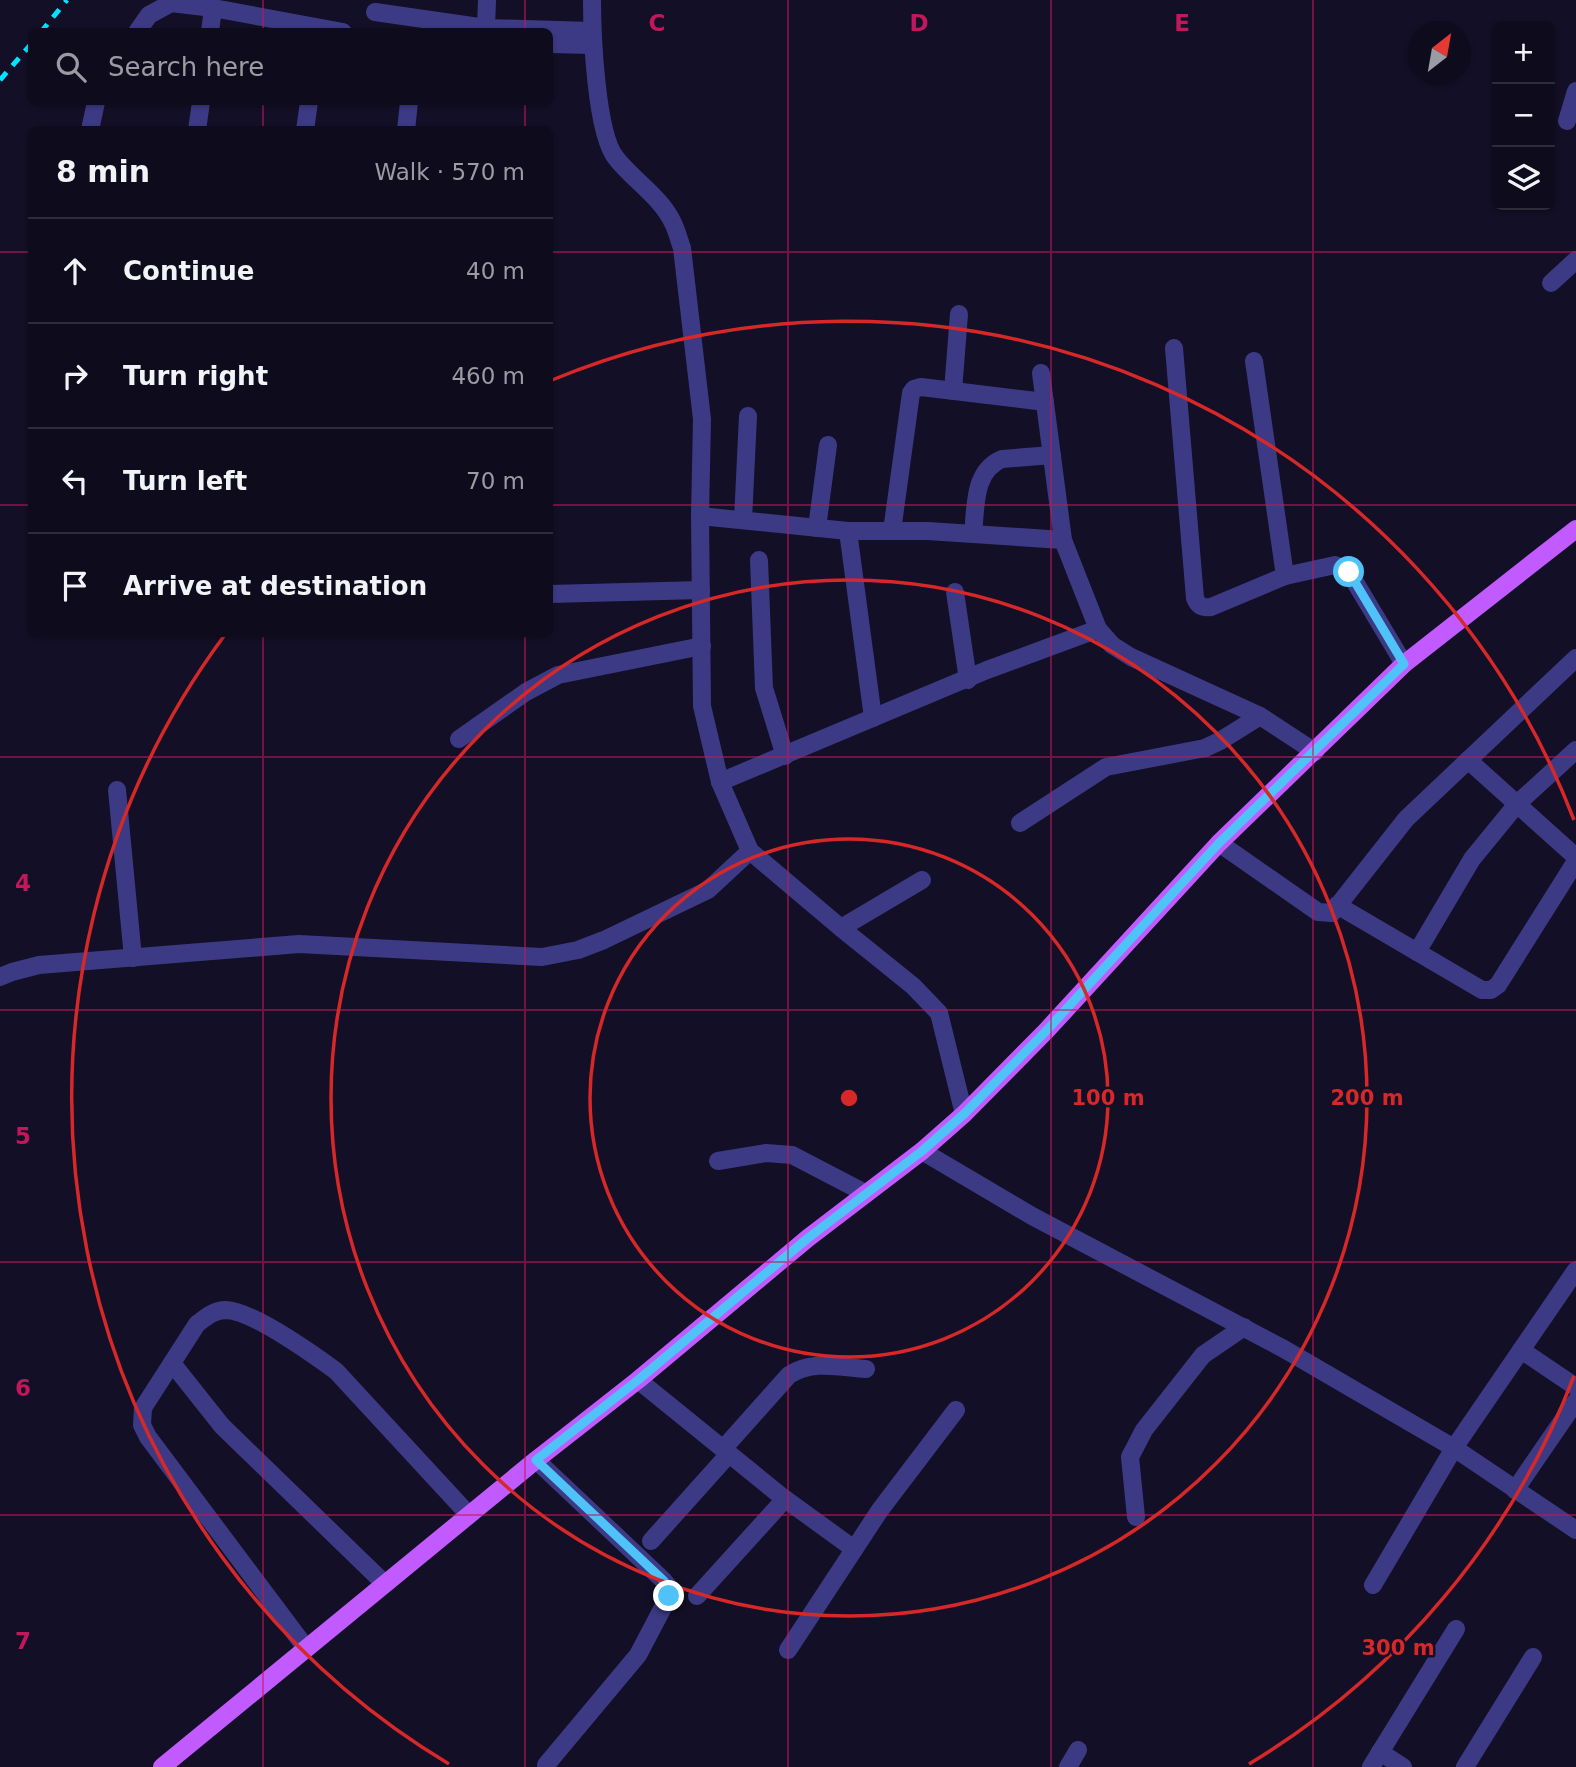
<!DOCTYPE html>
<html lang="en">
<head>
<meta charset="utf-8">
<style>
  :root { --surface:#0e0b1c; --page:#1c1929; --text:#f1f3f6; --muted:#9b9ba3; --line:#2e2b3b }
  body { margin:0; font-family:"DejaVu Sans",sans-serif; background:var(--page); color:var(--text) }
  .controls { position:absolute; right:21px; top:21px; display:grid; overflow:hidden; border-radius:10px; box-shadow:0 2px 5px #0004 }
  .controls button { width:63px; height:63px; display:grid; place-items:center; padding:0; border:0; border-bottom:2px solid var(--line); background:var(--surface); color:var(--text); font:35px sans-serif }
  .compass { position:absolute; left:1408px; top:21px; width:63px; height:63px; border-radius:50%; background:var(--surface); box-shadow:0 2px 5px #0004; rotate:31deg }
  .stop { position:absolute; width:21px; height:21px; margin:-16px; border:5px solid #4fc3f7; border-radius:50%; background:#fff }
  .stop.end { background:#4fc3f7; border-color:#fff; box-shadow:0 2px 7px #0008 }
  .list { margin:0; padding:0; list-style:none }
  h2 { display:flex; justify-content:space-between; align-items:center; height:91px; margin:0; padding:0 28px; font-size:30px }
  h2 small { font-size:23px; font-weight:400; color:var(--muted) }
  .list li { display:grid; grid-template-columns:46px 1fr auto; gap:21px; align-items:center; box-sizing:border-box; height:105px; padding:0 28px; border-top:2px solid var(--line) }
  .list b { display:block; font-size:26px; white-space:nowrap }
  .list em { font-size:23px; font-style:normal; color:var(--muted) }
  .icon { flex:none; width:38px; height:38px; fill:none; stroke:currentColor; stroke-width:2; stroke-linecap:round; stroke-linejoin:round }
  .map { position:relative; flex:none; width:1576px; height:1767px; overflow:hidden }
  .search { position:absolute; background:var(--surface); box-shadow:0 2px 5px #0004; left:28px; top:28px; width:525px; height:77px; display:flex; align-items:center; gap:18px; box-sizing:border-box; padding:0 24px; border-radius:10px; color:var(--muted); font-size:26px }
  .panel { position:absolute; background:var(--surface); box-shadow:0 2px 5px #0004; left:28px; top:126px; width:525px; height:511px; border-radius:10px }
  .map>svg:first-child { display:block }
</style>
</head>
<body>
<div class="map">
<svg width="1576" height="1767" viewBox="0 0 1576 1767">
  <rect width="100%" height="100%" fill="#130f26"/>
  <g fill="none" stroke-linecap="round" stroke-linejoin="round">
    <g stroke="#3d3a85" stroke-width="18">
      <path d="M592 0C592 33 596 134 616 158 633 180 661 197 673 223 677 231 679 240 682 248L702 419 700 516 702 706 720 782 750 851 841 928 913 986 939 1013 964 1114"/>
      <polyline points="375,12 486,28 592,31"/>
      <polyline points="486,28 487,0"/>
      <polyline points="137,32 149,15 171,3 213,8 343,32"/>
      <polyline points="210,32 213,8"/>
      <polyline points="550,44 592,45"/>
      <polyline points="1567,121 1576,91"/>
      <polyline points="90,130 96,102"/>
      <polyline points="197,130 201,102"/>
      <polyline points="305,130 309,102"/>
      <polyline points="406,130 409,102"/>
      <polyline points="1551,283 1576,260"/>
      <path d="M1174 348 1195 598C1198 606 1203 608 1211 607L1285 576 1335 565 1349 572 1404 664"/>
      <polyline points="1254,361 1285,576"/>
      <polyline points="1041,373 1063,540 1098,629"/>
      <polyline points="953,391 959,314"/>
      <polyline points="700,516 848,531 928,531 1063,540"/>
      <polyline points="743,520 748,416"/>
      <polyline points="817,528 828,445"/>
      <polyline points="848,531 873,718"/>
      <polyline points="892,531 911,393 914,389 921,387 1045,402"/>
      <path d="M973 534C976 507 973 471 1002 459L1052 455"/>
      <polyline points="759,560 764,688 785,756"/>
      <polyline points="955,592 968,680"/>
      <polyline points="550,594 701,590"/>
      <polyline points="459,739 526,692 558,675 702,646"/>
      <polyline points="1468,760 1576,857"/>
      <polyline points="720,782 987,670 1098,629 1112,645 1131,657 1260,716 1315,752"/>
      <polyline points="117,790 133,958"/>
      <polyline points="1020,823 1106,767 1205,748 1220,741 1260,716"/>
      <polyline points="1219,843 1318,912 1332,913 1406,819 1576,658"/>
      <polyline points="1337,905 1482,990 1491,990 1498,985 1576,861"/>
      <polyline points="841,928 922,880"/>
      <polyline points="1417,952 1472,859 1517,804 1576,750"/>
      <polyline points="0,977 12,972 39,965 299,944 542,957 578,950 604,940 708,890 750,851"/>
      <polyline points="922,1151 1032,1216 1284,1349 1454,1448 1576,1530"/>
      <polyline points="718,1161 766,1153 792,1155 865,1193"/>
      <polyline points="1521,1350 1576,1387"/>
      <polyline points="172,1363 222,1426 385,1584"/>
      <polyline points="638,1380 781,1496 854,1549"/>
      <path d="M723 1449 789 1375C812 1360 839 1367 866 1369"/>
      <polyline points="536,1460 663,1580 668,1586 669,1596 638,1655 546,1765"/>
      <polyline points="1515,1490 1576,1401"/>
      <polyline points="1136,1517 1130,1457 1144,1430 1203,1355 1244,1327"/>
      <polyline points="651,1541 729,1454"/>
      <polyline points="1373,1585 1454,1448 1576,1270"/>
      <polyline points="697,1596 785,1499"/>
      <path d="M306 1648 148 1437 142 1425 143 1408 197 1324C206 1317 214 1310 226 1310 253 1311 314 1355 336 1371L469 1515"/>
      <polyline points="788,1650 880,1510 956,1410"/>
      <polyline points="1380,1752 1403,1767"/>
      <polyline points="1068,1767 1078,1750"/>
      <polyline points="1371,1767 1456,1629"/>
      <polyline points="1465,1767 1533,1657"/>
    </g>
    <polyline stroke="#c25bff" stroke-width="18" points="162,1767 536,1460 638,1380 808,1238 922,1151 964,1114 1046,1031 1219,843 1404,664 1576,529"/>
    <g stroke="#00e5ff" stroke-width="5" stroke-dasharray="10 9" stroke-linecap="butt">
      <polyline points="41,32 67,0"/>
      <polyline points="0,80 32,43"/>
    </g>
  </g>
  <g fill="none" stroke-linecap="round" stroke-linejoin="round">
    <polyline stroke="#4fc3f7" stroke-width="9" points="669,1596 668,1586 663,1580 536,1460 638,1380 808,1238 922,1151 964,1114 1046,1031 1219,843 1404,664 1349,572"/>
  </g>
  <path fill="none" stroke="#c2185b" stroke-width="2" stroke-opacity="0.55" d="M263 0V32M525 0V32M788 0V1767M1051 0V1767M1313 0V1767M263 102V130M525 102V130M0 252H32M550 252H1576M0 505H32M550 505H1576M263 634V1767M525 634V1767M0 757H1576M0 1010H1576M0 1262H1576M0 1515H1576"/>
  <g fill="none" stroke="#d62828" stroke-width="3.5">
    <circle cx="849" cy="1098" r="259"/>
    <circle cx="849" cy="1098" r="518"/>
    <path d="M1574 1376A777 777 0 0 1 1249 1764M449 1764A777 777 0 0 1 224 636M552 380A777 777 0 0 1 1574 820"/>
  </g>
  <g font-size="23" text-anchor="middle" font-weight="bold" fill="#c2185b" stroke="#130f26" stroke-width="5" stroke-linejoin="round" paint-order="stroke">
    <text x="657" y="31">C</text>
    <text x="919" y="31">D</text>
    <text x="1182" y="31">E</text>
    <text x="23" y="891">4</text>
    <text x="23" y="1144">5</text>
    <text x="23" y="1396">6</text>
    <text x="23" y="1649">7</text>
  </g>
  <circle cx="849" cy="1098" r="10" fill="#d62828" stroke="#130f26" stroke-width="3.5"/>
  <g font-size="21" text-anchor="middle" font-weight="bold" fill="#d62828" stroke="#130f26" stroke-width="5" stroke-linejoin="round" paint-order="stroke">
    <text x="1108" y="1105">100 m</text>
    <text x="1367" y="1105">200 m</text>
    <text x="1398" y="1655">300 m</text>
  </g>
</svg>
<div class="controls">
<button>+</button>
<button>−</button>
<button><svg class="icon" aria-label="layers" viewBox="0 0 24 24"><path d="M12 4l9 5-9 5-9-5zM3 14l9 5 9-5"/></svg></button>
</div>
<svg class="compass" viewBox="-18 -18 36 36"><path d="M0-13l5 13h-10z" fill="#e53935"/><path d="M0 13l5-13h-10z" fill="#9b9ba3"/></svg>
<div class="stop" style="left:1349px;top:572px"></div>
<div class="stop end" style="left:669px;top:1596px"></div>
<div class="search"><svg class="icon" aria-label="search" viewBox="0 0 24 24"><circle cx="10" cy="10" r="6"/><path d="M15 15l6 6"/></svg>Search here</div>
<section class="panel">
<h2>8 min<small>Walk · 570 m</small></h2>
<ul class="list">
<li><svg class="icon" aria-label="ahead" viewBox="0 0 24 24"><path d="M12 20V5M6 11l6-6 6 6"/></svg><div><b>Continue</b></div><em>40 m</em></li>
<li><svg class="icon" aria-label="right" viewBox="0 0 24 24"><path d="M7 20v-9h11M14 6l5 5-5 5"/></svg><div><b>Turn right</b></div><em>460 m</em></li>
<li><svg class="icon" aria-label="left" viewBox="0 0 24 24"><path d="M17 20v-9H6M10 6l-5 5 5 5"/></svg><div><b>Turn left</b></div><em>70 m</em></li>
<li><svg class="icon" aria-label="arrive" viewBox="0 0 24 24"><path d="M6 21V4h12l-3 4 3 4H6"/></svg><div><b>Arrive at destination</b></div></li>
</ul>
</section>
</div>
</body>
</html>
